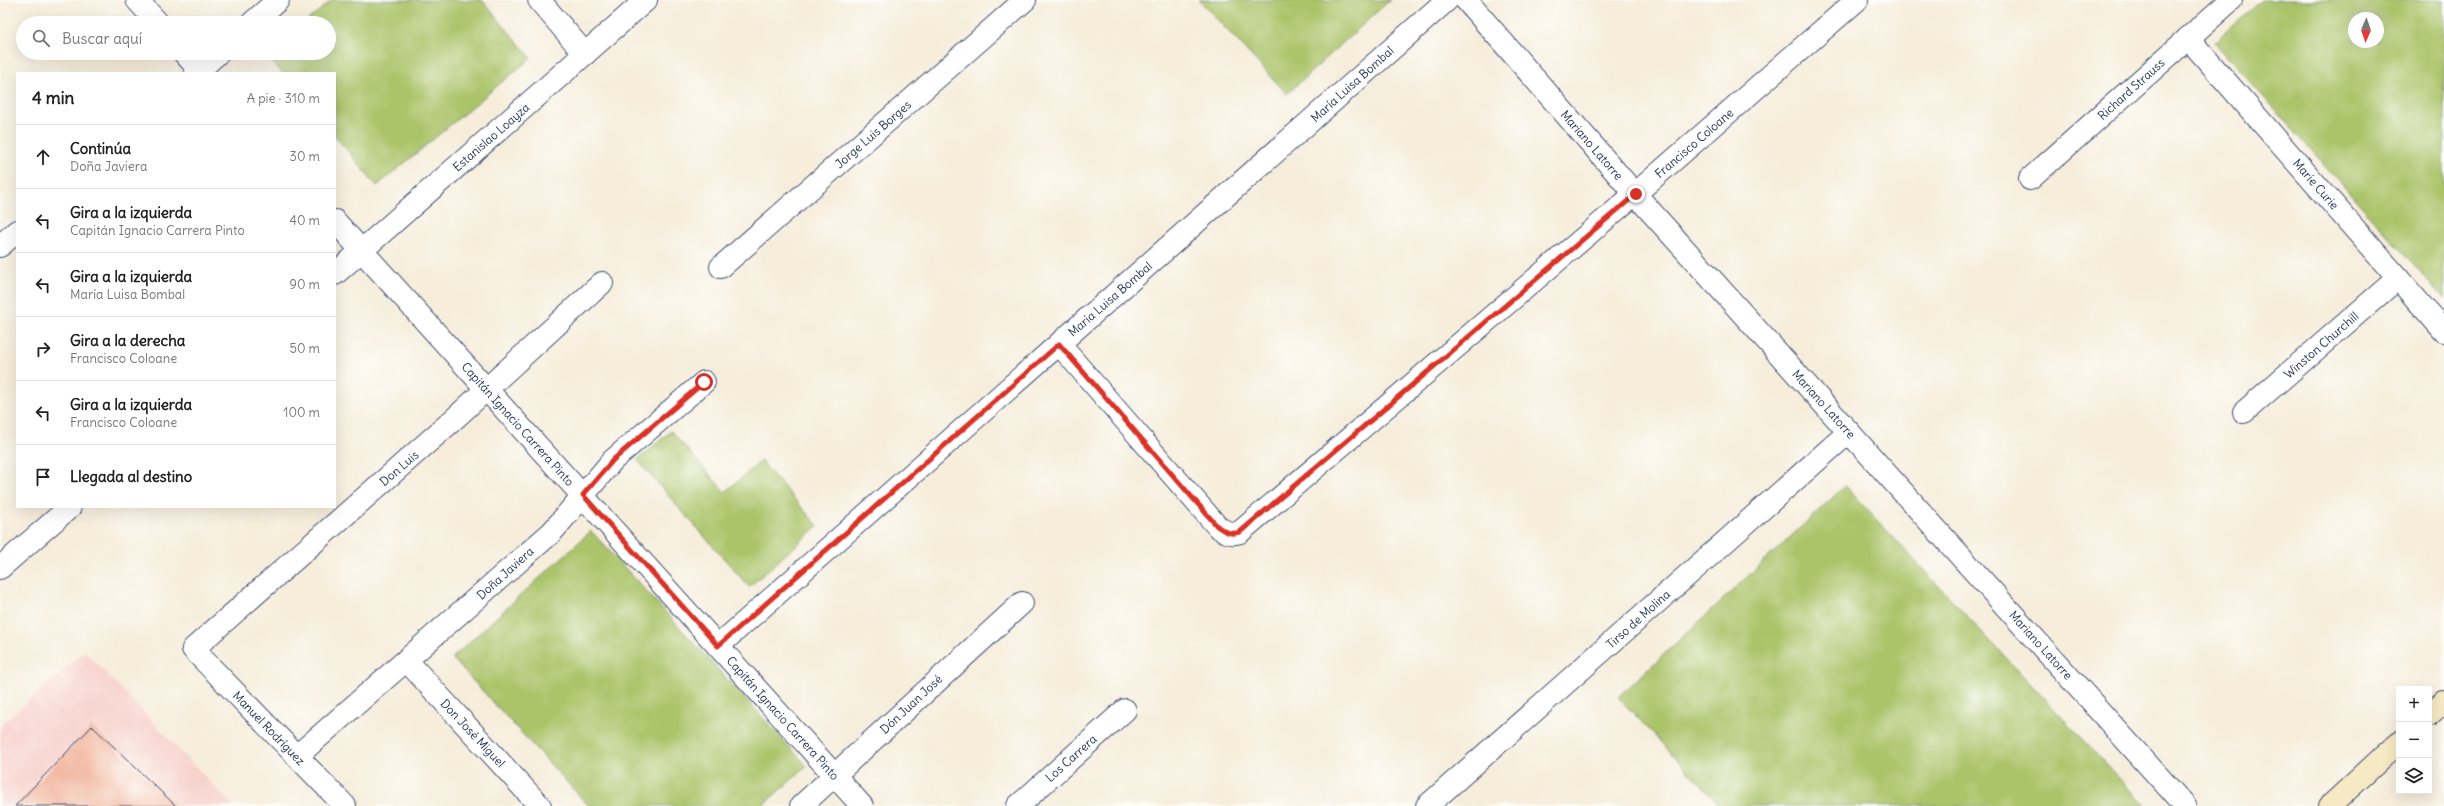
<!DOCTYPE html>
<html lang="es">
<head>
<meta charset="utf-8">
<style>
  :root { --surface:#fff; --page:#f2f2f2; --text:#222; --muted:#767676; --line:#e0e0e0 }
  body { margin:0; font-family:Delius,sans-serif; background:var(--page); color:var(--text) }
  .controls { position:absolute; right:12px; bottom:12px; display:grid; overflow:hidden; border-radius:0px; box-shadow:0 4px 16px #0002 }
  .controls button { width:36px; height:36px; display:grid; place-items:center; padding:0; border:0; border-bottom:1px solid var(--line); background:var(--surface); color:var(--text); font:20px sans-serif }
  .compass { position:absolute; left:2348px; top:12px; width:36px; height:36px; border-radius:50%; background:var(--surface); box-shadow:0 4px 16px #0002; rotate:182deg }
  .stop { position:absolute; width:12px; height:12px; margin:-9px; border:3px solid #d93025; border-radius:50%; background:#fff }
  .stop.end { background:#d93025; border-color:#fff; box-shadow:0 1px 4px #0008 }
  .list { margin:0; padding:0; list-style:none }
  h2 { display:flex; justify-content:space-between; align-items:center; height:52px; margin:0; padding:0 16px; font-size:17px }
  h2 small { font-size:13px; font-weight:400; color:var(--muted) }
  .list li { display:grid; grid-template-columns:26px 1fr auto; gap:12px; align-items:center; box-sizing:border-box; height:64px; padding:0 16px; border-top:1px solid var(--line) }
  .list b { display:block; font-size:15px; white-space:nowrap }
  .list p { margin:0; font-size:13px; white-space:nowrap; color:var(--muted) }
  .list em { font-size:13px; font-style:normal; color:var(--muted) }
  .icon { flex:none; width:22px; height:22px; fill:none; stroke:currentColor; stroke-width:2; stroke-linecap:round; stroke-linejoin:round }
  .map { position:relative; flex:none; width:2444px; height:806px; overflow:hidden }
  .search { position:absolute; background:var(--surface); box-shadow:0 4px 16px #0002; left:16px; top:16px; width:320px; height:44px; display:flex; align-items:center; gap:10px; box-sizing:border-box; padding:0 14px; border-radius:22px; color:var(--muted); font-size:15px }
  .panel { position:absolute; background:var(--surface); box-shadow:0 4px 16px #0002; left:16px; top:72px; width:320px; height:436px; border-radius:0px }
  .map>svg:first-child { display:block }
</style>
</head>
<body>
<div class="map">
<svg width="2444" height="806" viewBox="0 0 2444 806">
  <rect width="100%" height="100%" fill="#fdfcf7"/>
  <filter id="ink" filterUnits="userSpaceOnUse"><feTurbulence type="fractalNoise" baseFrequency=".025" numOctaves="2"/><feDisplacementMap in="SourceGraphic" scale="8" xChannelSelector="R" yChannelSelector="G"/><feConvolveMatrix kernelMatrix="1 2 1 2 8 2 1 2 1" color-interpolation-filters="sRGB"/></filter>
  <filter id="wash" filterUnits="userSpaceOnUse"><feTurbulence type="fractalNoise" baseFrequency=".012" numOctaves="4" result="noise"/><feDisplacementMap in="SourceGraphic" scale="16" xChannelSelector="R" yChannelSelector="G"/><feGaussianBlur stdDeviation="0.9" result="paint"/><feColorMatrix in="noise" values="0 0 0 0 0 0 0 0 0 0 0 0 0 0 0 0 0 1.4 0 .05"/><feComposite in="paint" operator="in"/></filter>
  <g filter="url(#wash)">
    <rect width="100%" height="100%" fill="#f6edda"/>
    <polygon fill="#f7d0cb" points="85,651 233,806 0,806 0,726"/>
    <g fill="#abc46a" stroke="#637a64" fill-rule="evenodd">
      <polygon points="332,0 482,0 531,58 377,186 335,136 335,73 282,73 266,54 329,53 329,23 304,23"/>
      <polygon points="1199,0 1390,0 1287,94"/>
      <path d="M2261 0H2444V298L2214 42ZM2354 18H2378V42H2354Z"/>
      <polygon points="671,431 725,492 761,461 818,526 749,587 637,460"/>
      <polygon points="1845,486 2145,806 1721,806 1618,697"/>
      <polygon points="591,531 807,766 762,806 589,806 452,658"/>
    </g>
    <g id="blocks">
      <polygon fill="#f1b198" points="92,726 176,806 15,806"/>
    </g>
  </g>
  <g filter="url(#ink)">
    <use href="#blocks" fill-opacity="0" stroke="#3c4c71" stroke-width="1"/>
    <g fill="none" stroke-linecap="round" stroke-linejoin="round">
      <g stroke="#3c4c71" stroke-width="24">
        <g id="street">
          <polyline points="137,0 158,23"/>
          <polyline points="539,0 585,54"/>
          <polyline points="1466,0 1635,194 2185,806"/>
          <polyline points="252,23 278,0"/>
          <polyline points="2188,38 2444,331"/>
          <polyline points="184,53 202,73"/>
          <polyline points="196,73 218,53"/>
          <polyline points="2030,179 2231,0"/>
          <polyline points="335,221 862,806"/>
          <polyline points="0,246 17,231"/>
          <polyline points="721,267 1025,0"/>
          <polyline points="335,274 646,0"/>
          <path d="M1059 344 1217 526C1225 532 1231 535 1240 532L1635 194 1857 0"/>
          <polyline points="2244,412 2398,278"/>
          <polyline points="0,568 70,507"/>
          <polyline points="718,646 1447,0"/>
          <polyline points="407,661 540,806"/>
          <polyline points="297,756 552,532 613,460 704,382"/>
          <polyline points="345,806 193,649 453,420 602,283"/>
          <polyline points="801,806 1022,603"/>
          <polyline points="1018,806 1125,710"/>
          <polyline points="1427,806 1849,432"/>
        </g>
      </g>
      <g stroke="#3c4c71" stroke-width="24">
        <g id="secondary">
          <polyline points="2429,715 2444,701"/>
          <polyline points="2330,806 2399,742"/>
        </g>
      </g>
      <use href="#street" stroke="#fff" stroke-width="22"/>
      <use href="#secondary" stroke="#f7e9c3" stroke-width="22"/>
    </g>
  </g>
  <g fill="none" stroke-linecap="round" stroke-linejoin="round" filter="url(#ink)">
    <path stroke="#d93025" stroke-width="5" d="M704 382 613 460 583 495 718 646 1059 344 1217 526C1225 532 1231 535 1240 532L1636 194"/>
  </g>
  <g text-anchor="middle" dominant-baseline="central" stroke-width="3" stroke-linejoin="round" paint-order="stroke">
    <g font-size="12" fill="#1b2f5e" stroke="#fdfcf7">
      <text transform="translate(1352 84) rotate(-42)">María Luisa Bombal</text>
      <text transform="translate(2131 89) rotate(-42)">Richard Strauss</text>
      <text transform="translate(873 134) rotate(-41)">Jorge Luis Borges</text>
      <text transform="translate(491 137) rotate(-41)">Estanislao Loayza</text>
      <text transform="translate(1694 143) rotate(-41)">Francisco Coloane</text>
      <text transform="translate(1592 145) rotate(49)">Mariano Latorre</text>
      <text transform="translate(2316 184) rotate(49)">Marie Curie</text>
      <text transform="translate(1110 299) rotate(-41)">María Luisa Bombal</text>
      <text transform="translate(2321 345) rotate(-41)">Winston Churchill</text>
      <text transform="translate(1824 404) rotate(48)">Mariano Latorre</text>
      <text transform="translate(518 424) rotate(48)">Capitán Ignacio Carrera Pinto</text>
      <text transform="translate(399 468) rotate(-41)">Don Luis</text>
      <text transform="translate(505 573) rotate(-42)">Doña Javiera</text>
      <text transform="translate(1638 619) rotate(-42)">Tirso de Molina</text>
      <text transform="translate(2041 645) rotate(48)">Mariano Latorre</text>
      <text transform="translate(911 704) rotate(-43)">Dón Juan José</text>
      <text transform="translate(783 718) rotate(48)">Capitán Ignacio Carrera Pinto</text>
      <text transform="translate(269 728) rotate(46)">Manuel Rodríguez</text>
      <text transform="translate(473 733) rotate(47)">Don José Miguel</text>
      <text transform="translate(1071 758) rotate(-42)">Los Carrera</text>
    </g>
  </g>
</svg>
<div class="controls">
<button>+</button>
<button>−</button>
<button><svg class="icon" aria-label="layers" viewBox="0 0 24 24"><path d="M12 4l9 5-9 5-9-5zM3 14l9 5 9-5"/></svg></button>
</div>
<svg class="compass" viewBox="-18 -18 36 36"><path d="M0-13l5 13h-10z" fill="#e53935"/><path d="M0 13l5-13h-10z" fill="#767676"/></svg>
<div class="stop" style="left:704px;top:382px"></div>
<div class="stop end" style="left:1636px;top:194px"></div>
<div class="search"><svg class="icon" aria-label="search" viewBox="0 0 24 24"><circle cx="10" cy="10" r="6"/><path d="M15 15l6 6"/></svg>Buscar aquí</div>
<section class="panel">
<h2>4 min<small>A pie · 310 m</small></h2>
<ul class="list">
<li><svg class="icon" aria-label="ahead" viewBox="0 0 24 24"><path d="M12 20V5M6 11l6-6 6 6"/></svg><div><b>Continúa</b><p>Doña Javiera</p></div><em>30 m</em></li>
<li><svg class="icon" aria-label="left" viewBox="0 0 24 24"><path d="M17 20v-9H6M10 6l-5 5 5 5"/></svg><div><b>Gira a la izquierda</b><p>Capitán Ignacio Carrera Pinto</p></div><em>40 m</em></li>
<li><svg class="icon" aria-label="left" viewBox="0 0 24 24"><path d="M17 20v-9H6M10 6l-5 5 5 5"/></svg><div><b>Gira a la izquierda</b><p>María Luisa Bombal</p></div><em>90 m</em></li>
<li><svg class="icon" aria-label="right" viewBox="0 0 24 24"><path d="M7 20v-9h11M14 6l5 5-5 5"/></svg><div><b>Gira a la derecha</b><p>Francisco Coloane</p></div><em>50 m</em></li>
<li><svg class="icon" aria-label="left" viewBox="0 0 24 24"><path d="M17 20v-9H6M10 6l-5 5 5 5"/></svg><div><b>Gira a la izquierda</b><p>Francisco Coloane</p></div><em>100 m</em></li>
<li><svg class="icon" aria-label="arrive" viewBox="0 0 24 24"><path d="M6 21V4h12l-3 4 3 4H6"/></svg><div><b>Llegada al destino</b></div></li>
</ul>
</section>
</div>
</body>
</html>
